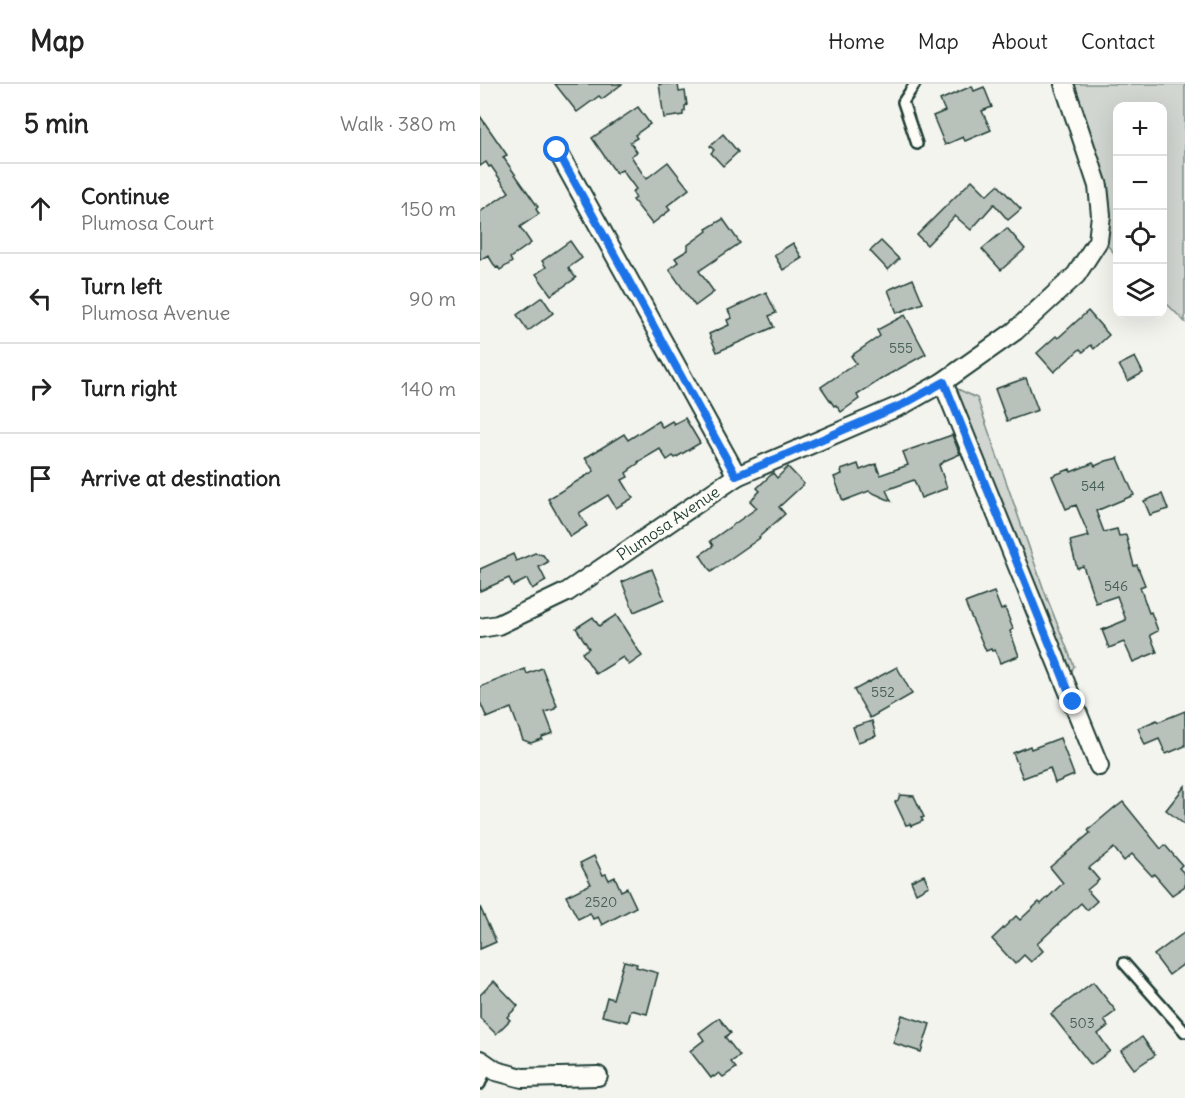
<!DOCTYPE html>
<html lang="en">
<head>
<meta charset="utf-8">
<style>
  :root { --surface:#fff; --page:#f2f2f2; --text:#222; --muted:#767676; --line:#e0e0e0 }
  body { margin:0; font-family:Delius,sans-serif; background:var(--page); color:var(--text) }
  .controls { position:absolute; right:18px; top:18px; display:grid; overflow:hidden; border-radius:12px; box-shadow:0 6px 24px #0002 }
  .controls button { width:54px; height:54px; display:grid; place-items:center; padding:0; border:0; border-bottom:2px solid var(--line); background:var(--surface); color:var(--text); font:30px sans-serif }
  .stop { position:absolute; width:18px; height:18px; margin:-14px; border:4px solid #1a73e8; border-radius:50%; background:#fff }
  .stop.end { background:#1a73e8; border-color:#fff; box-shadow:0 2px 6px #0008 }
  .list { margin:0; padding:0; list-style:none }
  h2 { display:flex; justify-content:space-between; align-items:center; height:78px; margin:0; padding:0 24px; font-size:26px }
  h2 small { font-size:20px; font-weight:400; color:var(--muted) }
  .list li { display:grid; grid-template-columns:39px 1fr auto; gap:18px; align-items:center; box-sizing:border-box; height:90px; padding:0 24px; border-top:2px solid var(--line) }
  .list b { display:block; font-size:22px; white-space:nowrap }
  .list p { margin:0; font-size:20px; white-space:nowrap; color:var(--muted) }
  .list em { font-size:20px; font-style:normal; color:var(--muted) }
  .icon { flex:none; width:33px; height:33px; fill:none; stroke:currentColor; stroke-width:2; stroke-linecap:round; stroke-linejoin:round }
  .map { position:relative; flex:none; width:705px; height:1014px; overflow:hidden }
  header { display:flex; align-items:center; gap:36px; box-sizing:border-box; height:84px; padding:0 30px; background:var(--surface); border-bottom:2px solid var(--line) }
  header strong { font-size:28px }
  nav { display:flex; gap:33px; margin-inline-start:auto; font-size:21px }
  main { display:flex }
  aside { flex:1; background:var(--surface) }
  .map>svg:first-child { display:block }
</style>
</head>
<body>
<header>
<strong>Map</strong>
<nav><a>Home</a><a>Map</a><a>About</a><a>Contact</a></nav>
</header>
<main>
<aside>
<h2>5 min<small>Walk · 380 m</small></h2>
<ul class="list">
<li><svg class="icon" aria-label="ahead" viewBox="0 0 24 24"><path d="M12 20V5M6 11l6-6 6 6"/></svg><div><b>Continue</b><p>Plumosa Court</p></div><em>150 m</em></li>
<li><svg class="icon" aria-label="left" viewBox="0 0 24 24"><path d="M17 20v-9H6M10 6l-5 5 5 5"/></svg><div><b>Turn left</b><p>Plumosa Avenue</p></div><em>90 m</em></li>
<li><svg class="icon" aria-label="right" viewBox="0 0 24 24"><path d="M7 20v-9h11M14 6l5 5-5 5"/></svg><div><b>Turn right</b></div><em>140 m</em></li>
<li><svg class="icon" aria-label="arrive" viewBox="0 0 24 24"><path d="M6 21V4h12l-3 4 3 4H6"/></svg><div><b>Arrive at destination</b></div></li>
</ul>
</aside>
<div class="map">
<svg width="705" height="1014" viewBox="0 0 705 1014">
  <rect width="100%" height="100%" fill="#f4f4ef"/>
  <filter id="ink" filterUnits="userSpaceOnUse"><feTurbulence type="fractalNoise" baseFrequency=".0167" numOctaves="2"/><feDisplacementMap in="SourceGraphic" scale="12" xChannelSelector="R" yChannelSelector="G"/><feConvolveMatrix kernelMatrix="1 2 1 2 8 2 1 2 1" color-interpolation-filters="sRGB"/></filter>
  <g filter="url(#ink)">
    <g fill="#d1d6d1" stroke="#788a82" stroke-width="1.5">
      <polygon points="593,0 705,0 705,238 683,216 682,22 638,22 637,172 625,159"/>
      <polygon points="467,300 497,314 565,509 594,582 588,596"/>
    </g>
    <g fill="#b9c1bb" stroke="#1f3d34" stroke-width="1.5">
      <polygon points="75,0 142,0 122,15 119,12 97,28"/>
      <polygon points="179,0 198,0 199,8 205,7 207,21 205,22 205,27 203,28 203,31 184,34"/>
      <polygon points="492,2 494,7 504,3 512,23 502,27 511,46 485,57 483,53 465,61 453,32 465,27 460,16"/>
      <polygon points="158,23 170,40 155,51 157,54 150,58 157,68 151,72 166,95 188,78 209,105 187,122 190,126 172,140 153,116 156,114 152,108 156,105 142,86 136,89 112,54"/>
      <polygon points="0,32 27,71 23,73 58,123 56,125 59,130 40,143 51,159 30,174 32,178 20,186 18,183 16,184 8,171 0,176 0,128 29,108 11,82 9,83 6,78 0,82"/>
      <polygon points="243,50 258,68 243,82 231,69 234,66 230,62"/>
      <polygon points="492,96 507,111 518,101 541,125 528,136 514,120 491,146 475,132 447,161 437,151"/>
      <polygon points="243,135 260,159 219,187 234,208 215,222 189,185 198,178 195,174 208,166 208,161 227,147 226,145"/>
      <polygon points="527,144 545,165 521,186 502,165"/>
      <polygon points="90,157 102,174 88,184 96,194 71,211 56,190 66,183 62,177"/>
      <polygon points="401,157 419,175 408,186 390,167"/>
      <polygon points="313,159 322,174 303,186 294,171"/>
      <polygon points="433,195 443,219 417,229 408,206"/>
      <polygon points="286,208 296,229 289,232 294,243 237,268 229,250 249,241 247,236 252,234 248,226"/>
      <polygon points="62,213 73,229 48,247 37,231"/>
      <polygon points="608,227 629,251 614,265 611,261 603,268 600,265 574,288 557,269 576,252 578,254"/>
      <polygon points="425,231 446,270 406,292 377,311 379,315 361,328 356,321 354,322 341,303 376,279 371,272 400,252 397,246"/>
      <polygon points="655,273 663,289 648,297 639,281"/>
      <polygon points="546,294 558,326 527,337 515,305"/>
      <polygon points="205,334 220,359 195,374 193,372 187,376 180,365 158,378 159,379 150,385 150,386 146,389 148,393 142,396 153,414 136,424 128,411 99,429 107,442 90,453 68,415 114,387 105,374 144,350 148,356 178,337 182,343 192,337 194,340"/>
      <polygon points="472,351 480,370 464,377 464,378 459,381 467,404 441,414 434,396 406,406 411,417 389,407 363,417 354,393 362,390 361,386 378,380 380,386 396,380 400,391 428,381 423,368"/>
      <polygon points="638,374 654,411 616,427 624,448 637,445 639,452 646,451 654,482 657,481 665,501 660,503 669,529 671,528 678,547 670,551 677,568 653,578 644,558 629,564 622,546 646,536 637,512 616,519 603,482 597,484 590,457 609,452 596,421 586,425 572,392 590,385 591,388 613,379 615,382 626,377"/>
      <polygon points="308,383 324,400 299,423 305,430 279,453 280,454 231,488 220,471 233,462 230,457 277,424 270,417 280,407 277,404 293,389 297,394"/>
      <polygon points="682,410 688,425 670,431 664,417"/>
      <polygon points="55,469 63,471 68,478 59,483 66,497 52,505 47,495 33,502 29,494 0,507 0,485 33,470 36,477"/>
      <polygon points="172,485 184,515 154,528 142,498"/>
      <polygon points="514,508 521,526 525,524 533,545 530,547 539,572 520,579 515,566 512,567 511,565 506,567 485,519"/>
      <polygon points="136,531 162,572 149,581 143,573 116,590 102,569 109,564 96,544 113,533 119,542"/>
      <polygon points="417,583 432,610 390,634 374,606"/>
      <polygon points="62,584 77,622 75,623 75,625 65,628 73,649 62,653 62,655 51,659 43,656 31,624 7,634 0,618 0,603 45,585 47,590"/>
      <polygon points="705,627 705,662 686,670 679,655 665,661 658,644 677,636 678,638"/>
      <polygon points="392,637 396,652 378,658 373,643"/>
      <polygon points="580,654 594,691 575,699 570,684 543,694 533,669 550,662 551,665"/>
      <polygon points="705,702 705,741 686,726"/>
      <polygon points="420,711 434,712 444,733 441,734 443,737 431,742 430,740 426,741 415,718 418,716"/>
      <polygon points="643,718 681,765 685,761 702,781 699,784 705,790 705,802 692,811 674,790 672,792 652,770 644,777 634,764 609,784 619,796 607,806 617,817 607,826 601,819 557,860 563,867 551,878 544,871 535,880 512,855 536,832 540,836 559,818 561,820 583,799 570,783 610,749 608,746 635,723 635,724"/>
      <polygon points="114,772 123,791 126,790 129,796 135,793 141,807 147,804 156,823 122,841 118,833 113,835 110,829 98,835 86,812 111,800 100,779"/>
      <polygon points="444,791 449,802 436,809 431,797"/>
      <polygon points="0,823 16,858 0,865"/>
      <polygon points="705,848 705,879 689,891 674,871"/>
      <polygon points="144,877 157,880 156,883 178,889 167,930 151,926 148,938 122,932 127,913 133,915"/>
      <polygon points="14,897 38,922 27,933 30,936 16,950 0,934 0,911"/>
      <polygon points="613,898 636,927 624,936 628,942 618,950 630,967 611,981 571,930"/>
      <polygon points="422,931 450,940 441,968 413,959"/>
      <polygon points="239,934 251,949 245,953 260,972 251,978 256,984 243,993 239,989 234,993 233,992 231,994 210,967 224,956 219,949"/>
      <polygon points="662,953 675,971 654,985 641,967"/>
    </g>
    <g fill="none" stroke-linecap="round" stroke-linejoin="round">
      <g stroke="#1f3d34" stroke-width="14">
        <g id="lane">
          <polyline points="435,0 423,18 437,60"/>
          <polyline points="644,879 705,948"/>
          <polyline points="0,1000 8,981"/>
        </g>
      </g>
      <g stroke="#1f3d34" stroke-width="22">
        <g id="street">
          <polyline points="77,66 257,392"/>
          <polyline points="463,298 619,682"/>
          <polyline points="0,544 18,541 87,508 257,392 424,320 463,298 535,247 596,191 618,157 621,131 618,102 584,0"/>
          <polyline points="0,976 16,987 42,994 118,992"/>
        </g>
      </g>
      <use href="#lane" stroke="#fdfcf7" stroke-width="9"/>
      <use href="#street" stroke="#fdfcf7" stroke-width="18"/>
    </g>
  </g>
  <g fill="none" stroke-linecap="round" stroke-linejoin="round" filter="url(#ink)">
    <polyline stroke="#1a73e8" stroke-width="8" points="77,66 256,392 424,320 464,298 593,618"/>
  </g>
  <g text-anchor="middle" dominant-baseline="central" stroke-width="4.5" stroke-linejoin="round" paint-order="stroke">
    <g font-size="14" fill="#465e56">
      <text x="421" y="264">555</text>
      <text x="613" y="402">544</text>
      <text x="636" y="502">546</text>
      <text x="403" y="608">552</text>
      <text x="121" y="818">2520</text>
      <text x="602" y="939">503</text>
    </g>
    <g font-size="16" fill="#1f3d34" stroke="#fdfcf7">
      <text transform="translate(188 439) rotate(-34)">Plumosa Avenue</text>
    </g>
  </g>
</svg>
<div class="controls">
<button>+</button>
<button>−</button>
<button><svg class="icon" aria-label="locate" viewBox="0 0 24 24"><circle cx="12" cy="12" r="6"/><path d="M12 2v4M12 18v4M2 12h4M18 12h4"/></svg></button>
<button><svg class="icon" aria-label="layers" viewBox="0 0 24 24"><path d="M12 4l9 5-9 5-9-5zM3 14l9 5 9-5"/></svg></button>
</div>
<div class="stop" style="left:77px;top:66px"></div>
<div class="stop end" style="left:593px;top:618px"></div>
</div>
</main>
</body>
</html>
